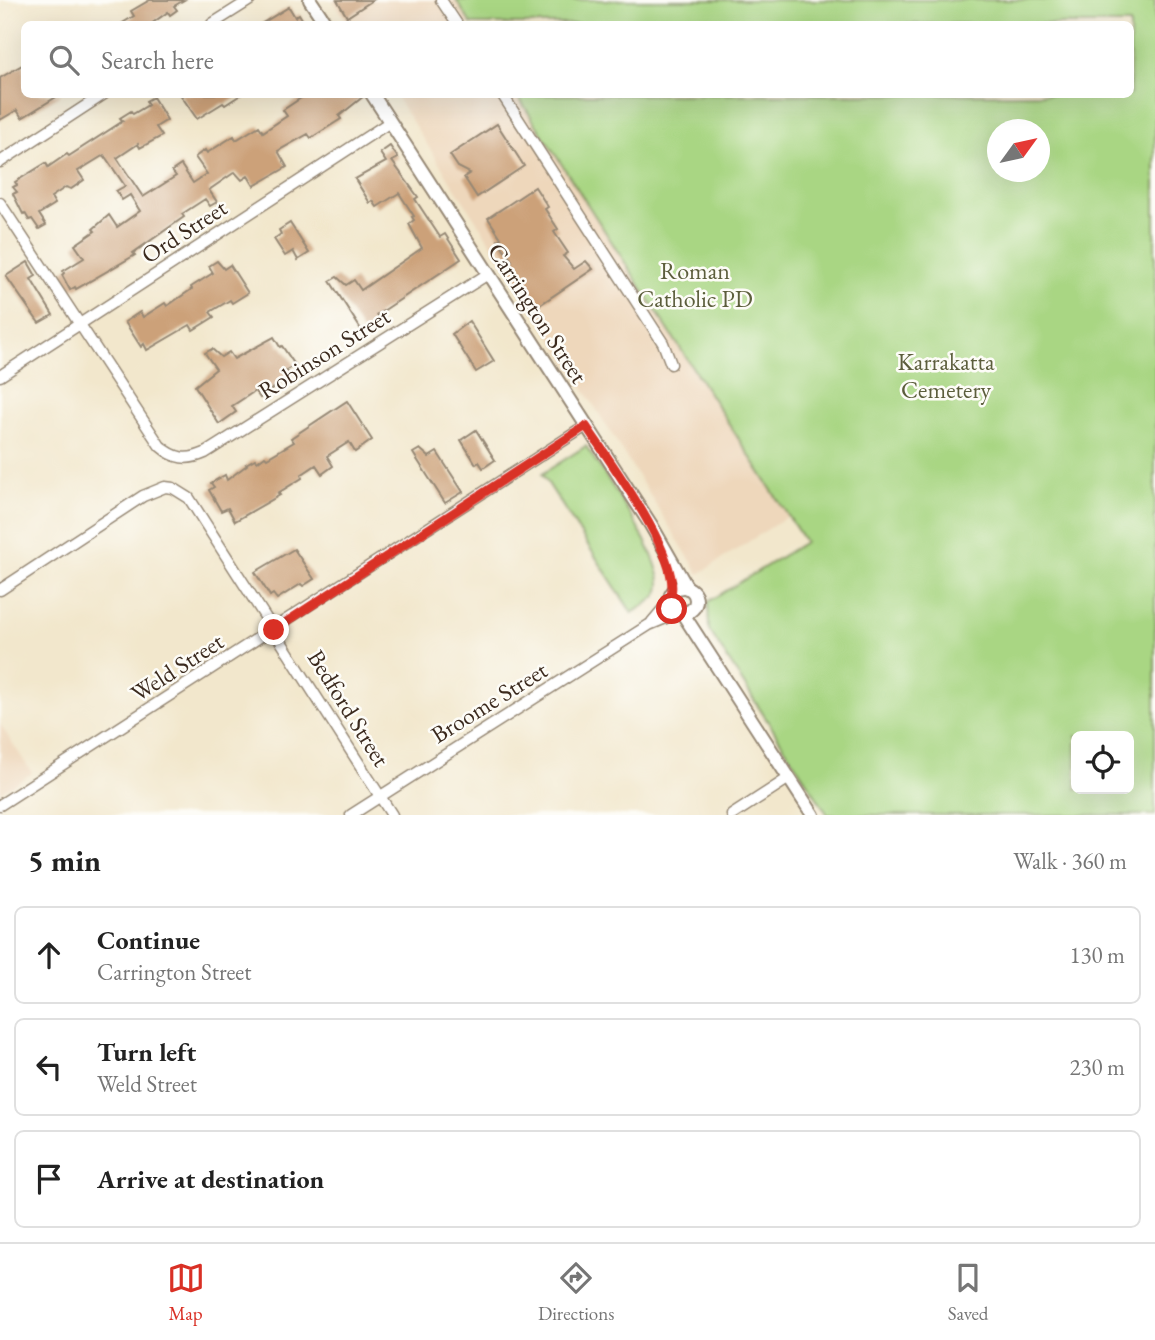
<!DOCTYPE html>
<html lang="en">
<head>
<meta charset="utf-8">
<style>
  :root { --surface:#fff; --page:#f6f6f6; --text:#222; --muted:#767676; --line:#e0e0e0; --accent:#d93025 }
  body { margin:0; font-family:"EB Garamond",serif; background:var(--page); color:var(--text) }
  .controls { position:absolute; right:21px; bottom:21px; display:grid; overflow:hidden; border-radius:10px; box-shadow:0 7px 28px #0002 }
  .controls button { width:63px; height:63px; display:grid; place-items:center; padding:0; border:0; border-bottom:2px solid var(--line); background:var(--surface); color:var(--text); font:35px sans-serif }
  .compass { position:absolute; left:987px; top:119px; width:63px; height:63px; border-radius:50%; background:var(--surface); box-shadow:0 7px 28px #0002; rotate:57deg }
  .stop { position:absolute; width:21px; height:21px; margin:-16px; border:5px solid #d93025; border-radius:50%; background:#fff }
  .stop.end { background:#d93025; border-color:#fff; box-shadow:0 2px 7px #0008 }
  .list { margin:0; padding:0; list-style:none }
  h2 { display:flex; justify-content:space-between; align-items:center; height:91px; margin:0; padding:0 28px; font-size:30px }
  h2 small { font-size:23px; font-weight:400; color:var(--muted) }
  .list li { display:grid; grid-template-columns:46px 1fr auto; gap:21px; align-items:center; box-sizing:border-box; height:98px; margin:0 14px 14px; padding:0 14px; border:2px solid var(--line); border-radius:10px }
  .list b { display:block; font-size:26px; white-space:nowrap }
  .list p { margin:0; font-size:23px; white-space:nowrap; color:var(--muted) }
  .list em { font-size:23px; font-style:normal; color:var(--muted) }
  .icon { flex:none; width:38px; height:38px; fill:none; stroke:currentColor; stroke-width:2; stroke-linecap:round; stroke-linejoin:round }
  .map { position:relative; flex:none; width:1155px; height:815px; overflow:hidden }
  .search { position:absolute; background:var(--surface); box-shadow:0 7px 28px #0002; left:21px; right:21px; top:21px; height:77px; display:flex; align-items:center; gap:18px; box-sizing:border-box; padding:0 24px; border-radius:10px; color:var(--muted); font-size:26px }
  .sheet { height:427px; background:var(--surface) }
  nav { display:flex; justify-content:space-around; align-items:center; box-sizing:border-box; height:98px; border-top:2px solid var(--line); background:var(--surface); font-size:19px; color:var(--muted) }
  nav a { display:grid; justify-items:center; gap:4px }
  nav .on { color:var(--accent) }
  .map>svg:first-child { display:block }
</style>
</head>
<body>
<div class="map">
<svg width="1155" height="815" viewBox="0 0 1155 815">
  <rect width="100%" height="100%" fill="#fdfcf7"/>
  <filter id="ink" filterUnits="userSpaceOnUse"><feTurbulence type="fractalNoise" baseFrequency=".0143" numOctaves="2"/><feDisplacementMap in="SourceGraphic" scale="14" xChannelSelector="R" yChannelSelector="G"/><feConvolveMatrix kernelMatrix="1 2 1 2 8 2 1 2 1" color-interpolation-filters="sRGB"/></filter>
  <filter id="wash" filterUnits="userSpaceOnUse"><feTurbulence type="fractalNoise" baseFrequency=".00686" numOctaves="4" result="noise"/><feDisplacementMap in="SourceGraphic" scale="28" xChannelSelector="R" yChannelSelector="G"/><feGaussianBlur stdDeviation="1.57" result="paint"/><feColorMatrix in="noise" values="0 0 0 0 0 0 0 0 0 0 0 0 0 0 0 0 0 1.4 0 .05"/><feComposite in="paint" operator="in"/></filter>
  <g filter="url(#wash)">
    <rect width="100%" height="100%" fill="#f2e7cc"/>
    <g fill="#eed7bb">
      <polygon points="332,0 456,0 471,24 349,24"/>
      <polygon points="395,95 517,95 788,516 699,574 540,319"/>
      <polygon points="0,724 32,773 0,793"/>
    </g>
    <g fill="#a9d683" stroke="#728050" stroke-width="2" fill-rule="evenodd">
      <path d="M456 0H1155V815H828L709 630 708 602 805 542 517 95 1130 94V24H471ZM998 130H1040V172H998ZM1129 736V789H1076V736Z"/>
      <path d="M586 446C601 471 673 568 658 593 653 602 640 607 632 613L542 474Z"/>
    </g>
    <g id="blocks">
      <g fill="#cca179">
        <polygon points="150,0 184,0 174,6 177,10 170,15 168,12 151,24 121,24 134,16 131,11"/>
        <polygon points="337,0 373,0 347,17"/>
        <polygon points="289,7 295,17 299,14 305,24 261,24"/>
        <polygon points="24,64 24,94 61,94 22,118 17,110 0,120 0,78"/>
        <polygon points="180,94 242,94 225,105 223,103 197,119"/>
        <polygon points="307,94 364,96 339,116 341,119 311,138 308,134 278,151 287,167 254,186 248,176 242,180 235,172 209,190 217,202 210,206 205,199 182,214 184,217 133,253 135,255 76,289 75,287 70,290 62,275 64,273 63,271 84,258 75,245 95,231 93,229 109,215 117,227 140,211 130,195 122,200 116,191 125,186 104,155 78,171 84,180 71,189 66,187 51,197 55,204 39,214 46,225 39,229 32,219 29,220 25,213 23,214 13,194 17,192 13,187 17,185 15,182 46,163 48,167 67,154 69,156 123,121 120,118 131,111 133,114 148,105 146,101 153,97 167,120 156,127 162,136 140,148 138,144 117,158 143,197 176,176 172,171 181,165 193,183 207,174 195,157 205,150 207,153 234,136 236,140 259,126 263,132 287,116 283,110"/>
        <polygon points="497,124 524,166 477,197 464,177 470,173 458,167 450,155"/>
        <polygon points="390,146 398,158 392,161 418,197 415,199 440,237 445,234 461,259 377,315 380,320 362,331 330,281 337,277 346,285 354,280 361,290 422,248 409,224 414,220 412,217 414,216 399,193 377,207 373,201 370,203 355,179 386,162 380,153"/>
        <polygon points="535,187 548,207 545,209 558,229 554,232 568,253 563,256 574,269 586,261 593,269 532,310 520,291 524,288 508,264 512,261 498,240 501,238 488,218"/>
        <polygon points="290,223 309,253 298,260 293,251 285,256 274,239 281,234 279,230"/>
        <polygon points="217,261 224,269 230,265 248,293 232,303 230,300 210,312 214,317 193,330 190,325 147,350 144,344 141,347 125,322 140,312 143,317 165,303 167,306 192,289 191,287 213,273 209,266"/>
        <polygon points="28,262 36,276 31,279 53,315 39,323 6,276"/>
        <polygon points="469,321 494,361 476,372 452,334"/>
        <polygon points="274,337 280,347 282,346 295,365 286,370 290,376 260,398 255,391 232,406 236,412 219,424 195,386 216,369 205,353 212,349 221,357 229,352 234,359"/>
        <polygon points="347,401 372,440 355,452 349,442 327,456 333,466 322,474 316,465 301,475 302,478 278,493 280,495 235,521 228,508 221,511 209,490 214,487 211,483 225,475 227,480 247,465 246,464 255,459 257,462 265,456 267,458 294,442 291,438"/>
        <polygon points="476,430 495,460 483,468 479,462 476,464 461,440"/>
        <polygon points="420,449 429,457 437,452 463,492 445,503 413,453"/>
        <polygon points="294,549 314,579 303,586 301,584 277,599 273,594 270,596 255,572"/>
      </g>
    </g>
  </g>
  <g filter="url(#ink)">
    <use href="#blocks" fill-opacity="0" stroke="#968875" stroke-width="2"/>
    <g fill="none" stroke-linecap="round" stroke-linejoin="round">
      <g stroke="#968875" stroke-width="13">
        <g id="street">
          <polyline points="441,0 457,24"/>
          <polyline points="212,24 250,0"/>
          <polyline points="502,94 663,343 671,364"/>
          <polyline points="0,162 104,94"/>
          <path d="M0 203 160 446C175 459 187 461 205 453L488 274"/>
          <polyline points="0,376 390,122"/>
          <polyline points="0,590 143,496 165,487 173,488 189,498 392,815"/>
          <polyline points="652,622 669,602"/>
          <polyline points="0,805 586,426"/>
          <polyline points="351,815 649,625 678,613"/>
          <polyline points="732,815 789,778"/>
        </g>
      </g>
      <g stroke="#968875" stroke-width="16">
        <g id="secondary">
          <polyline points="310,0 326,24"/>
          <polyline points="372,94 651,525 687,588"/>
          <circle cx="683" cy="600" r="13"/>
          <polyline points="683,614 813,815"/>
        </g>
      </g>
      <use href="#street" stroke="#fff" stroke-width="10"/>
      <use href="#secondary" stroke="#fff" stroke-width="12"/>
    </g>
  </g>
  <g fill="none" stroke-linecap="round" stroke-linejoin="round" filter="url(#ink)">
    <path stroke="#d93025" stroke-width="9" d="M274 630 586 426C608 459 685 562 670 598L672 609"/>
  </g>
  <g text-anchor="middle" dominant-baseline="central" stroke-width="5" stroke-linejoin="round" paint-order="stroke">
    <g font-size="24" fill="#3b2a1e" stroke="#fdfcf7">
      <text transform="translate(184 231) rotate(-33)">Ord Street</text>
      <text transform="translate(538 313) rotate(57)">Carrington Street</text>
      <text transform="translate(324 353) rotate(-32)">Robinson Street</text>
      <text transform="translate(177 667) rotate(-33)">Weld Street</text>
      <text transform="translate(489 702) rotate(-32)">Broome Street</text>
      <text transform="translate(349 708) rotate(58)">Bedford Street</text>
    </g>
    <g font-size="24" fill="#5c5e3c" stroke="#fdfcf7">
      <text x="695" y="270">Roman<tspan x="695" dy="28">Catholic PD</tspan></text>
      <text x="946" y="361">Karrakatta<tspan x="946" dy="28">Cemetery</tspan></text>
    </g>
  </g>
</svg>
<div class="controls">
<button><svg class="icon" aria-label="locate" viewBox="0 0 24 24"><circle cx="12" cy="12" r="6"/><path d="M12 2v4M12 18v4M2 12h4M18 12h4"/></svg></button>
</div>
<svg class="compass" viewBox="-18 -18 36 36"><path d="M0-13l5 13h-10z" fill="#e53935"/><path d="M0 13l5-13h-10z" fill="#767676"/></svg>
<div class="stop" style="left:672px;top:609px"></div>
<div class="stop end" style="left:274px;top:630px"></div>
<div class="search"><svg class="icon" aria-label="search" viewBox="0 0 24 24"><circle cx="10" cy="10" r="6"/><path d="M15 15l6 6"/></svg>Search here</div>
</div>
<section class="sheet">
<h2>5 min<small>Walk · 360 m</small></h2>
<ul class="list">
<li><svg class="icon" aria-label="ahead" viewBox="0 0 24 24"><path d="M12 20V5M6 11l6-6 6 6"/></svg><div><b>Continue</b><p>Carrington Street</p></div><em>130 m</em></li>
<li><svg class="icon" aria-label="left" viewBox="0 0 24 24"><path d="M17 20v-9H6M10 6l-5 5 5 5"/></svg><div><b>Turn left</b><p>Weld Street</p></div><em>230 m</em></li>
<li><svg class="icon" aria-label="arrive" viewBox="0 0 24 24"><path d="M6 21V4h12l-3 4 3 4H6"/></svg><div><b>Arrive at destination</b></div></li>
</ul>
</section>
<nav>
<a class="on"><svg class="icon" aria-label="map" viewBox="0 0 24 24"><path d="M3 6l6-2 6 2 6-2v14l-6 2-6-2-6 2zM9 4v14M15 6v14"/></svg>Map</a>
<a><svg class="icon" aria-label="directions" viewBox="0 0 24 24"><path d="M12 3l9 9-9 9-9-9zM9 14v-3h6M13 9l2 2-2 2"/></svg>Directions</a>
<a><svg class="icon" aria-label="saved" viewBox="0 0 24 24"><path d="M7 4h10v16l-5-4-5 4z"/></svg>Saved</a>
</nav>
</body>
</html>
